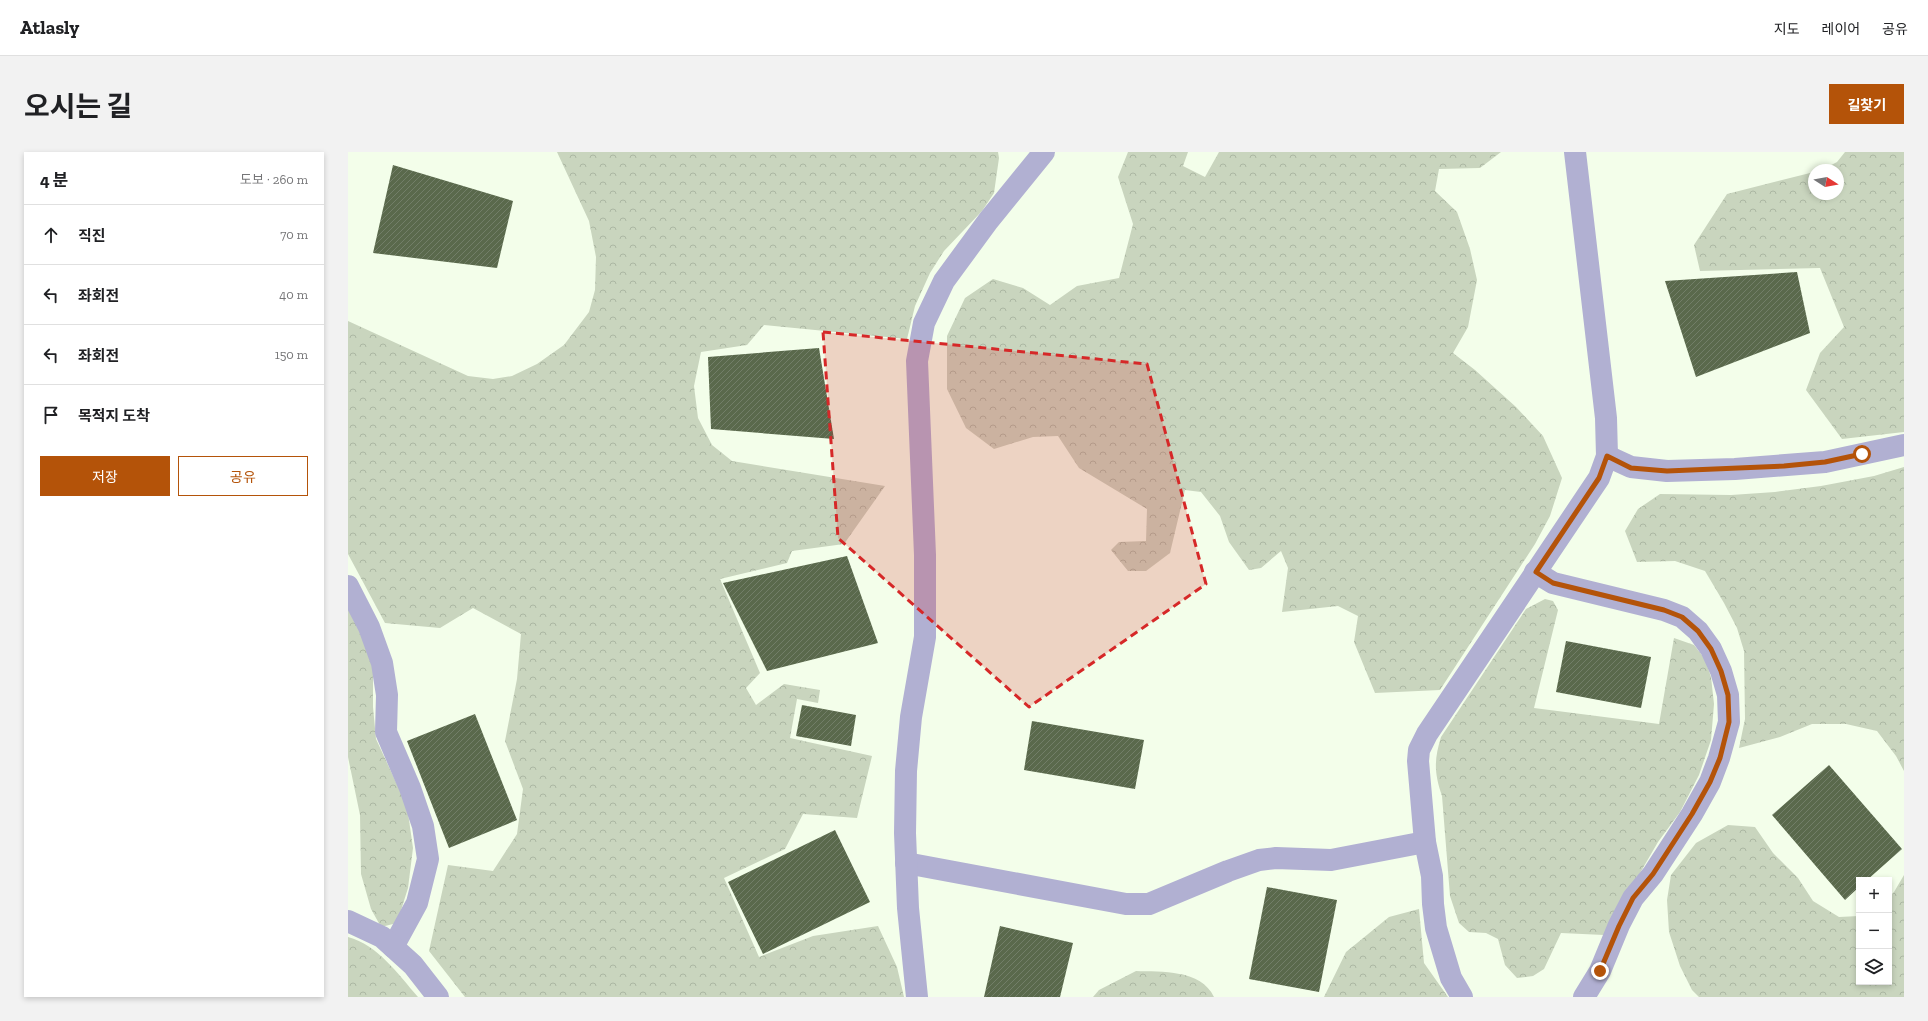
<!DOCTYPE html>
<html lang="ko">
<head>
<meta charset="utf-8">
<style>
  :root { --surface:#fff; --page:#f2f2f2; --text:#202124; --muted:#757577; --line:#e0e0e0; --accent:#b45309 }
  body { margin:0; font-family:"Zilla Slab","Noto Sans KR",serif; background:var(--page); color:var(--text) }
  .controls { position:absolute; right:12px; bottom:12px; display:grid; overflow:hidden; border-radius:0px; box-shadow:0 2px 6px #0003 }
  .controls button { width:36px; height:36px; display:grid; place-items:center; padding:0; border:0; border-bottom:1px solid var(--line); background:var(--surface); color:var(--text); font:20px sans-serif }
  .compass { position:absolute; left:1460px; top:12px; width:36px; height:36px; border-radius:50%; background:var(--surface); box-shadow:0 2px 6px #0003; rotate:101deg }
  .stop { position:absolute; width:12px; height:12px; margin:-9px; border:3px solid #b45309; border-radius:50%; background:#fff }
  .stop.end { background:#b45309; border-color:#fff; box-shadow:0 1px 4px #0008 }
  .list { margin:0; padding:0; list-style:none }
  h2 { display:flex; justify-content:space-between; align-items:center; height:52px; margin:0; padding:0 16px; font-size:17px }
  h2 small { font-size:13px; font-weight:400; color:var(--muted) }
  .list li { display:grid; grid-template-columns:26px 1fr auto; gap:12px; align-items:center; box-sizing:border-box; height:60px; padding:0 16px; border-top:1px solid var(--line) }
  .list b { display:block; font-size:15px; white-space:nowrap }
  .list em { font-size:13px; font-style:normal; color:var(--muted) }
  .actions { display:flex; gap:8px; padding:12px 16px }
  .actions a { flex:1; padding:9px 0; border:1px solid var(--accent); border-radius:0px; text-align:center; font-size:14px; color:var(--accent) }
  .actions .main { background:var(--accent); color:#fff }
  .icon { flex:none; width:22px; height:22px; fill:none; stroke:currentColor; stroke-width:2; stroke-linecap:round; stroke-linejoin:round }
  .map { position:relative; flex:none; width:1556px; height:845px; overflow:hidden; border-radius:0px }
  header { display:flex; align-items:center; gap:24px; box-sizing:border-box; height:56px; padding:0 20px; background:var(--surface); border-bottom:1px solid var(--line) }
  header strong { font-size:19px }
  nav { display:flex; gap:22px; margin-inline-start:auto; font-size:14px }
  .intro { display:flex; align-items:center; justify-content:space-between; box-sizing:border-box; height:96px; padding:0 24px }
  h1 { margin:0; font-size:28px }
  .button { padding:10px 18px; border-radius:0px; background:var(--accent); color:#fff; font-size:14px; font-weight:700 }
  main { display:flex; gap:24px; padding:0 24px }
  aside { flex:1; background:var(--surface); border-radius:0px; box-shadow:0 2px 6px #0003 }
  .map>svg:first-child { display:block }
</style>
</head>
<body>
<header>
<strong>Atlasly</strong>
<nav><a>지도</a><a>레이어</a><a>공유</a></nav>
</header>
<div class="intro"><h1>오시는 길</h1><a class="button">길찾기</a></div>
<main>
<aside>
<h2>4 분<small>도보 · 260 m</small></h2>
<ul class="list">
<li><svg class="icon" aria-label="ahead" viewBox="0 0 24 24"><path d="M12 20V5M6 11l6-6 6 6"/></svg><div><b>직진</b></div><em>70 m</em></li>
<li><svg class="icon" aria-label="left" viewBox="0 0 24 24"><path d="M17 20v-9H6M10 6l-5 5 5 5"/></svg><div><b>좌회전</b></div><em>40 m</em></li>
<li><svg class="icon" aria-label="left" viewBox="0 0 24 24"><path d="M17 20v-9H6M10 6l-5 5 5 5"/></svg><div><b>좌회전</b></div><em>150 m</em></li>
<li><svg class="icon" aria-label="arrive" viewBox="0 0 24 24"><path d="M6 21V4h12l-3 4 3 4H6"/></svg><div><b>목적지 도착</b></div></li>
</ul>
<div class="actions"><a class="main">저장</a><a>공유</a></div>
</aside>
<div class="map">
<svg width="1556" height="845" viewBox="0 0 1556 845">
  <defs>
    <pattern id="forest-crowns" width="20" height="18" patternUnits="userSpaceOnUse"><rect width="20" height="18" fill="#c9d5be"/><path d="M2 6a3 3 0 1 1 6 0M12 15a3 3 0 1 1 6 0" fill="none" stroke="#acb7a3"/></pattern>
    <pattern id="building-hatch" width="6" height="6" patternUnits="userSpaceOnUse"><rect width="6" height="6" fill="#5a694c"/><path d="M-1 1l2-2M0 6l6-6M5 7l2-2" fill="none" stroke="#727e68"/></pattern>
  </defs>
  <rect width="100%" height="100%" fill="#f3feea"/>
  <g fill="url(#forest-crowns)">
    <polygon points="209,0 650,0 651,6 646,41 634,59 596,99 582,121 567,154 559,187 416,173 399,193 353,200 346,234 350,266 364,293 384,309 537,334 496,392 444,399 439,411 372,427 412,521 398,536 408,553 436,532 472,538 470,551 449,547 442,586 524,604 509,666 455,662 437,697 376,726 411,805 465,784 530,774 549,815 556,845 117,845 81,799 100,713 145,719 169,682 175,637 157,589 169,527 173,482 125,456 92,476 37,471 0,402 0,169 120,224 145,227 164,224 189,212 216,193 241,160 247,138 248,105 241,69"/>
    <polygon points="780,0 840,0 835,14 857,25 871,0 1153,0 1132,16 1091,17 1087,39 1109,60 1122,97 1129,128 1120,175 1105,201 1127,218 1168,255 1195,284 1214,326 1202,364 1187,392 1092,538 1027,541 1006,490 1010,464 990,454 934,460 940,416 933,399 913,416 901,418 881,390 872,364 853,340 837,338 822,401 798,419 780,419 763,398 771,390 798,389 799,357 731,316 710,284 685,285 646,297 618,276 599,237 599,184 617,146 645,127 675,136 702,153 729,134 771,126 785,72 770,25"/>
    <polygon points="1497,0 1556,0 1556,280 1494,287 1458,238 1472,201 1496,175 1472,116 1352,119 1346,93 1379,42 1466,20 1466,42 1490,42 1490,18 1474,18 1489,10"/>
    <polygon points="1556,315 1556,619 1548,604 1529,579 1498,572 1464,572 1432,585 1391,596 1397,567 1396,499 1389,476 1376,451 1357,419 1327,409 1289,410 1277,379 1290,357 1312,342 1383,343 1427,340 1473,334 1526,324"/>
    <path d="M1197 447 1205 449 1210 458 1186 556 1311 572 1326 486 1346 493 1357 507 1363 525 1366 552 1363 588 1351 623 1332 660 1310 690 1256 783 1213 781 1196 817 1185 824 1169 826 1157 813 1150 787 1138 781 1121 780 1111 771 1102 744 1094 644C1086 621 1086 608 1093 585L1178 457Z"/>
    <polygon points="0,454 17,489 25,515 25,555 28,587 59,654 65,696 60,736 49,771 33,775 23,757 13,722 12,663 0,605"/>
    <polygon points="1380,673 1407,675 1425,701 1450,726 1465,749 1491,765 1511,764 1511,830 1541,830 1541,745 1546,740 1556,723 1556,845 1351,845 1344,838 1332,814 1321,780 1319,748 1323,723 1348,691"/>
    <polygon points="1071,757 1076,811 1100,845 976,845 998,800 1041,765"/>
    <path d="M0 785C30 793 50 822 70 845H0Z"/>
    <path d="M788 819C813 820 853 817 866 845H745L751 838Z"/>
  </g>
  <g fill="url(#building-hatch)">
    <polygon points="45,13 165,49 149,116 25,101"/>
    <polygon points="1449,120 1462,181 1348,225 1317,129"/>
    <polygon points="471,196 486,287 363,277 360,205"/>
    <polygon points="499,404 530,491 419,519 375,431"/>
    <polygon points="1218,489 1303,505 1293,556 1208,540"/>
    <polygon points="454,553 508,563 503,594 448,584"/>
    <polygon points="127,562 169,668 101,696 59,589"/>
    <polygon points="684,569 796,588 787,637 676,618"/>
    <polygon points="1481,613 1554,697 1519,728 1511,728 1511,735 1497,748 1424,663"/>
    <polygon points="487,678 522,750 415,802 380,730"/>
    <polygon points="919,735 989,748 971,840 901,827"/>
    <polygon points="652,774 725,791 712,845 636,845"/>
  </g>
  <g fill="none" stroke-linecap="round" stroke-linejoin="round">
    <g stroke="#b1b0d2" stroke-width="22">
      <polyline points="1259,304 1283,315 1319,319 1387,317 1477,310 1556,293"/>
      <polyline points="1187,420 1205,431 1316,458 1334,465 1350,479 1363,497 1373,519 1380,543 1381,570 1371,606 1362,630 1344,662 1305,722 1285,746 1271,773 1252,819 1236,845"/>
      <polyline points="0,434 21,475 34,511 39,543 38,580 62,636 75,674 80,707 69,751 45,795"/>
      <polyline points="558,711 778,752 801,752 880,719 911,708 928,706 983,708 1077,690"/>
      <polyline points="0,769 34,785 65,813 90,845"/>
      <polyline points="569,845 560,756 557,681 558,619 563,565 577,485 577,403 569,209 576,171 596,129 640,69 696,0"/>
      <polyline points="1114,845 1103,826 1088,776 1085,752 1084,724 1077,690 1070,609 1071,598 1079,582 1251,326 1259,304 1258,266 1227,0"/>
    </g>
  </g>
  <g fill="none" stroke-linecap="round" stroke-linejoin="round">
    <polyline stroke="#b45309" stroke-width="5" points="1252,819 1271,774 1285,746 1305,722 1344,662 1362,630 1372,606 1381,570 1380,543 1373,519 1363,497 1350,479 1334,465 1316,458 1205,431 1188,420 1251,326 1259,304 1283,316 1319,319 1436,314 1477,310 1514,302"/>
  </g>
  <path fill="#d62828" fill-opacity="0.2" stroke="#d62828" stroke-width="3" stroke-dasharray="8 5" stroke-linejoin="round" d="M475 180 799 212 858 432 681 555 490 386Z"/>
</svg>
<div class="controls">
<button>+</button>
<button>−</button>
<button><svg class="icon" aria-label="layers" viewBox="0 0 24 24"><path d="M12 4l9 5-9 5-9-5zM3 14l9 5 9-5"/></svg></button>
</div>
<svg class="compass" viewBox="-18 -18 36 36"><path d="M0-13l5 13h-10z" fill="#e53935"/><path d="M0 13l5-13h-10z" fill="#757577"/></svg>
<div class="stop" style="left:1514px;top:302px"></div>
<div class="stop end" style="left:1252px;top:819px"></div>
</div>
</main>
</body>
</html>
